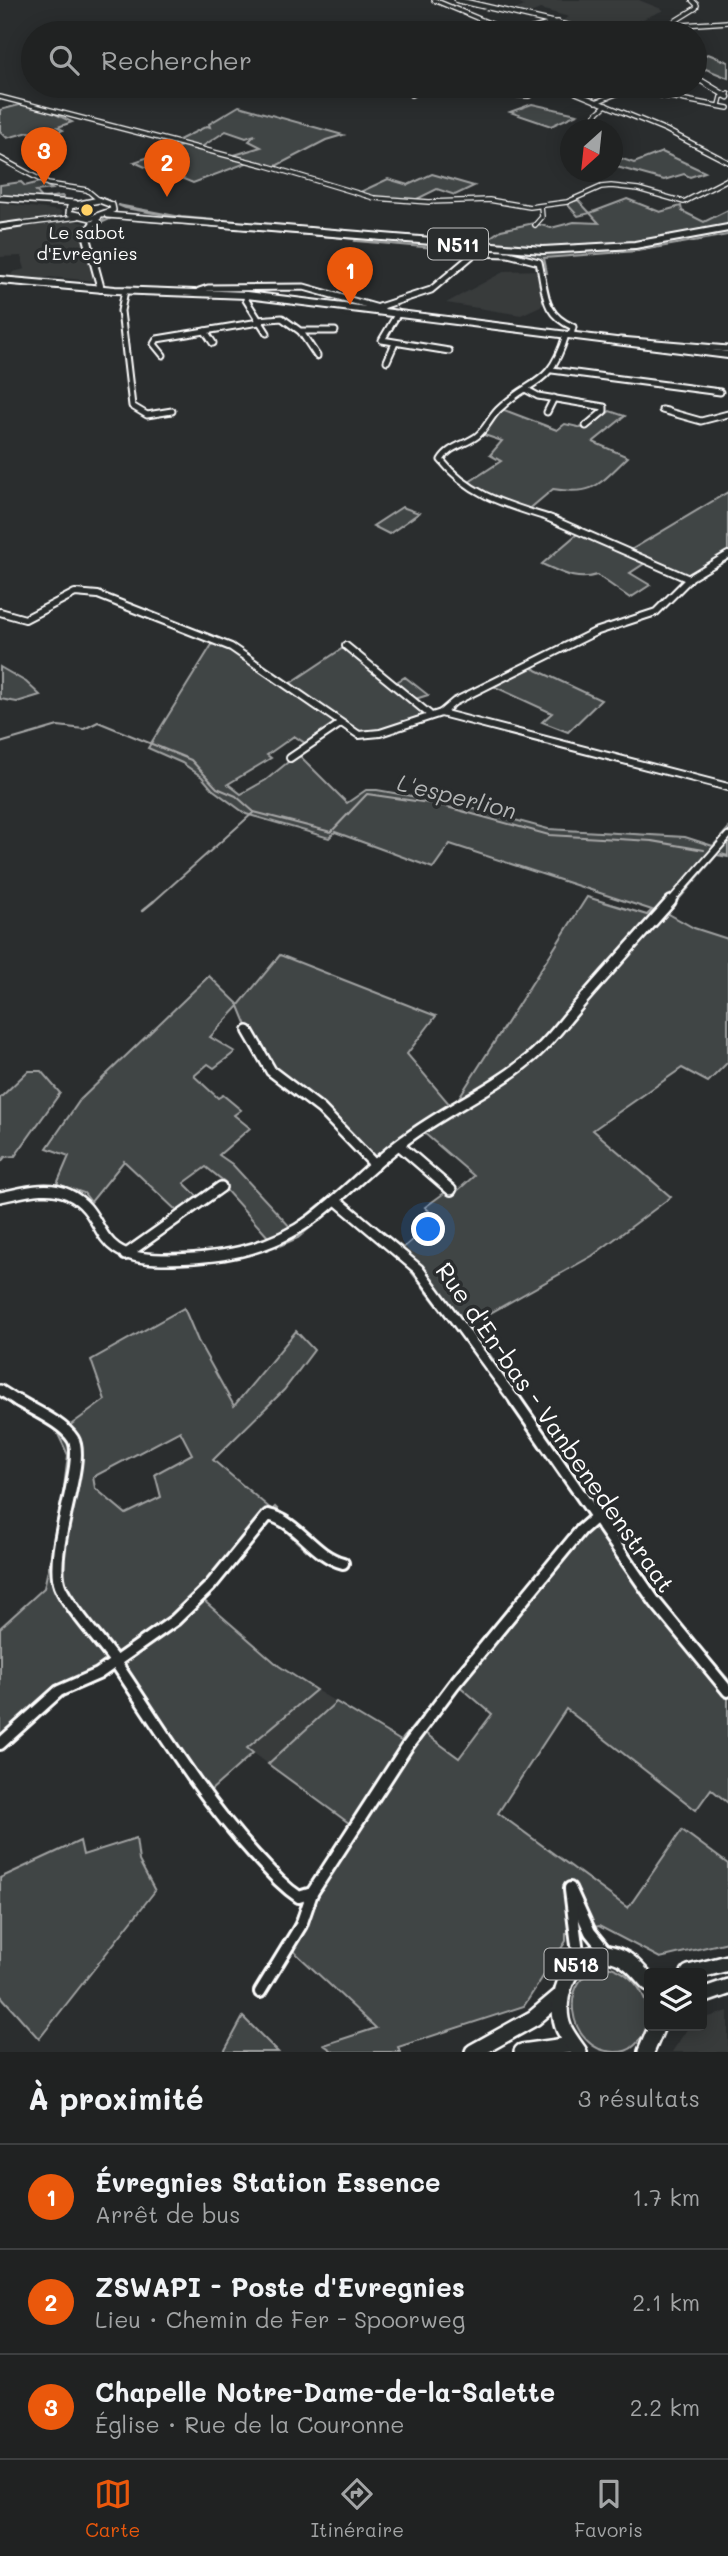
<!DOCTYPE html>
<html lang="fr">
<head>
<meta charset="utf-8">
<style>
  :root { --surface:#202222; --page:#2d2f2f; --text:#f1f3f6; --muted:#a2a4a5; --line:#3d3f40; --accent:#ea580c }
  body { margin:0; font-family:Mali,sans-serif; background:var(--page); color:var(--text) }
  .controls { position:absolute; right:21px; bottom:21px; display:grid; overflow:hidden; border-radius:7px; box-shadow:0 4px 18px #0003 }
  .controls button { width:63px; height:63px; display:grid; place-items:center; padding:0; border:0; border-bottom:2px solid var(--line); background:var(--surface); color:var(--text); font:35px sans-serif }
  .compass { position:absolute; left:560px; top:119px; width:63px; height:63px; border-radius:50%; background:var(--surface); box-shadow:0 4px 18px #0003; rotate:207deg }
  .you { position:absolute; left:429px; top:1230px; width:24px; height:24px; margin:-18px; border:5px solid #fff; border-radius:50%; background:#1a73e8; box-shadow:0 0 0 10px #1a73e833 }
  .badge { display:grid; place-items:center; width:46px; height:46px; border-radius:50%; background:var(--accent); color:#fff; font-size:23px; font-weight:700 }
  .pin { position:absolute; translate:-50% -58px; filter:drop-shadow(0 2px 4px #0008) }
  .pin::after { content:''; position:absolute; top:37px; width:24px; height:21px; background:inherit; clip-path:polygon(0 0,100% 0,50% 100%) }
  .list { margin:0; padding:0; list-style:none }
  h2 { display:flex; justify-content:space-between; align-items:center; height:91px; margin:0; padding:0 28px; font-size:30px }
  h2 small { font-size:23px; font-weight:400; color:var(--muted) }
  .list li { display:grid; grid-template-columns:46px 1fr auto; gap:21px; align-items:center; box-sizing:border-box; height:105px; padding:0 28px; border-top:2px solid var(--line) }
  .list b { display:block; font-size:26px; white-space:nowrap }
  .list p { margin:0; font-size:23px; white-space:nowrap; color:var(--muted) }
  .list em { font-size:23px; font-style:normal; color:var(--muted) }
  .icon { flex:none; width:38px; height:38px; fill:none; stroke:currentColor; stroke-width:2; stroke-linecap:round; stroke-linejoin:round }
  .map { position:relative; flex:none; width:728px; height:2052px; overflow:hidden }
  .search { position:absolute; background:var(--surface); box-shadow:0 4px 18px #0003; left:21px; right:21px; top:21px; height:77px; display:flex; align-items:center; gap:18px; box-sizing:border-box; padding:0 24px; border-radius:38px; color:var(--muted); font-size:26px }
  .sheet { height:406px; background:var(--surface) }
  nav { display:flex; justify-content:space-around; align-items:center; box-sizing:border-box; height:98px; border-top:2px solid var(--line); background:var(--surface); font-size:19px; color:var(--muted) }
  nav a { display:grid; justify-items:center; gap:4px }
  nav .on { color:var(--accent) }
  .map>svg:first-child { display:block }
</style>
</head>
<body>
<div class="map">
<svg width="728" height="2052" viewBox="0 0 728 2052">
  <rect width="100%" height="100%" fill="#2a2d2e"/>
  <filter id="ink" filterUnits="userSpaceOnUse"><feTurbulence type="fractalNoise" baseFrequency=".0143" numOctaves="2"/><feDisplacementMap in="SourceGraphic" scale="14" xChannelSelector="R" yChannelSelector="G"/><feConvolveMatrix kernelMatrix="1 2 1 2 8 2 1 2 1" color-interpolation-filters="sRGB"/></filter>
  <g filter="url(#ink)">
    <g fill="#373a3b">
      <polygon points="528,0 639,0 664,10 620,29 640,33 601,33 559,22 569,17 540,9 528,14 513,11 524,6 519,4"/>
      <polygon points="0,203 61,211 62,217 0,226"/>
      <polygon points="71,220 89,224 83,233 97,281 49,277 45,282 0,279 0,275 10,276 13,272 25,269 21,256 0,257 0,230"/>
      <polygon points="540,270 547,303 521,315 446,303 505,271"/>
      <polygon points="316,1690 336,1702 268,1764 247,1748"/>
      <polygon points="728,2011 728,2052 672,2052 689,2026 702,2026 702,2019"/>
    </g>
    <g fill="#414445" stroke="#a0a2a2" stroke-width="2" fill-rule="evenodd">
      <polygon points="708,54 728,62 728,78 706,69 695,73 695,58"/>
      <polygon points="23,104 47,110 72,122 58,127 63,130 48,136 29,132 7,138 0,131 0,110"/>
      <polygon points="532,104 577,114 551,126 510,112"/>
      <polygon points="239,106 343,135 326,140 274,167 231,156 261,147 249,141 255,135 246,138 226,131 200,148 175,142 207,126 210,127 209,124"/>
      <polygon points="184,145 249,162 193,183 174,175 168,177 134,162"/>
      <polygon points="662,152 705,172 690,177 684,174 664,180 613,166 613,158 617,157 634,163"/>
      <polygon points="432,174 474,186 455,195 437,189 413,201 356,194 388,179 408,185"/>
      <polygon points="21,182 25,186 40,182 52,189 36,191 42,198 62,196 66,200 0,196 0,185"/>
      <polygon points="627,199 660,212 681,206 682,211 704,222 728,210 728,225 629,243 550,248 481,244 177,217 125,208 118,205 181,217 482,243 501,230 534,223 551,228 574,222 599,223 590,213 578,216 566,203 578,200 590,213"/>
      <polygon points="119,217 530,252 618,249 728,231 728,235 637,251 544,258 547,273 543,273 538,259 517,255 471,254 457,250 355,241 356,239 112,218 96,225 105,218"/>
      <path d="M499 408 557 430 565 424 587 429 610 411 625 416 593 442 628 457C599 484 595 496 553 489L527 511 463 486 501 461 490 455 502 441 478 433Z"/>
      <path d="M728 492V557L688 576 650 560 630 573 650 585 630 598 597 575C576 582 561 572 542 564L583 529 629 551Z"/>
      <polygon points="402,507 419,513 389,534 373,526"/>
      <path d="M213 643 237 653 286 686 343 648 390 686 405 677 428 695 409 701 425 714 382 732 369 734 337 723 305 743 294 736 267 755 271 758 228 784 241 794 266 780 298 754 347 803 366 790H377L456 804 548 829 685 837 713 846 728 829V857L717 855 667 913 694 928 728 939V1062L708 1082 682 1068 593 1130 671 1197 592 1256 469 1325 536 1420 528 1425 409 1269 371 1233 336 1206 298 1238 277 1247 225 1189 226 1183 206 1167 184 1183 199 1198 179 1213 124 1161 91 1202 84 1193 57 1184 69 1156 47 1148 80 1100 209 976 239 1005 280 955 436 1016 407 1054 450 1105 458 1099 587 897 647 915 652 910 450 844 433 868 335 832 329 838 246 814 212 789 202 777 182 763 148 748ZM239 1006 252 1038 272 1069 293 1093 323 1117 367 1164 416 1126 474 1176 455 1193 447 1191 425 1207 437 1219 403 1248 334 1193 291 1228 232 1164 219 1155 250 1128 234 1115 241 1110 223 1095 218 1098 194 1076 208 1064 214 1068 235 1052 210 1037Z"/>
      <polygon points="0,667 26,682 40,695 17,702 0,699"/>
      <polygon points="530,667 601,700 568,732 542,722 552,713 493,686"/>
      <polygon points="28,1071 41,1071 60,1093 15,1156 5,1157 0,1163 0,1098"/>
      <path d="M184 1308 198 1341 234 1406 296 1331 314 1350 284 1390 213 1460 272 1510 275 1507 312 1543 306 1550 276 1522H268L202 1599 279 1666 316 1690 247 1748 253 1753 210 1791 117 1656C98 1669 78 1677 58 1688 36 1700 18 1722 0 1740V1628L44 1588 62 1504 68 1455 58 1434 105 1400 91 1360ZM180 1431 192 1454 155 1474 161 1497 126 1514 95 1488 93 1477Z"/>
      <polygon points="566,1461 676,1620 728,1679 728,1803 711,1789 696,1810 566,1709 498,1813 628,1908 682,1830 728,1864 728,1942 660,1958 599,1926 566,1934 566,1941 524,2006 398,2047 400,2052 334,2052 324,2045 376,2028 285,1943 298,1913 320,1888 357,1829 268,1764 336,1702 401,1741 414,1725 459,1758 492,1714 450,1678 581,1521 590,1514 557,1468"/>
      <polygon points="136,1838 139,1861 155,1891 39,2039 0,1995 0,1878 80,1841 83,1855"/>
      <path d="M607 1966C640 1973 664 2018 635 2045 629 2051 623 2052 615 2052 566 2052 555 1972 607 1966Z"/>
      <polygon points="243,2017 278,2052 224,2052"/>
    </g>
    <g fill="none" stroke-linecap="round" stroke-linejoin="round">
      <g stroke="#a6a7a7" stroke-width="2">
        <polyline points="0,743 58,726 84,729 98,722 191,760 217,788 236,796 254,812 331,832 367,794 436,804 549,835 652,841 704,850"/>
        <polyline points="721,854 728,856"/>
        <polyline points="152,903 254,812"/>
      </g>
      <polyline stroke="#a6a7a7" stroke-width="2.5" points="142,911 154,901"/>
      <g stroke="#fff" stroke-width="6">
        <g id="minor-far4">
          <polyline points="434,0 513,33"/>
          <polyline points="667,26 728,22"/>
          <polyline points="667,26 696,8 697,5 692,0"/>
          <polyline points="514,33 558,22"/>
          <polyline points="577,86 576,93 666,130 728,162"/>
          <polyline points="611,86 728,108"/>
          <polyline points="519,90 536,94"/>
          <polyline points="411,95 434,86"/>
          <polyline points="515,95 529,96 546,86"/>
          <polyline points="0,97 264,165 374,198 429,202 489,200 530,207 567,202 601,187 611,186 638,189 684,202 728,179"/>
          <polyline points="596,102 626,90"/>
          <polyline points="719,105 721,97 728,94"/>
          <polyline points="593,130 596,114 606,105"/>
          <polyline points="0,158 48,184 87,190 99,200"/>
          <polyline points="535,225 542,217 541,206"/>
          <polyline points="7,226 78,217"/>
        </g>
      </g>
      <g stroke="#fff" stroke-width="9">
        <g id="minor-far3">
          <polyline points="0,227 21,224"/>
          <polyline points="125,290 121,311 132,406 147,415 172,411"/>
          <polyline points="199,291 208,288 304,287 382,309"/>
          <polyline points="247,295 246,300 267,333"/>
          <path d="M379 307 431 290 475 253 508 254 539 262C546 292 542 314 573 327L571 335"/>
          <polyline points="398,313 382,340 449,351"/>
          <polyline points="258,320 282,318 300,331 335,331"/>
          <polyline points="205,331 213,343"/>
          <polyline points="301,332 317,356"/>
          <polyline points="620,340 728,349"/>
          <polyline points="163,355 154,344 157,339 259,322"/>
          <polyline points="387,361 395,343"/>
          <polyline points="552,370 720,392"/>
          <polyline points="527,390 538,396 604,407 604,411 586,426"/>
          <polyline points="667,411 662,410 701,421 728,414"/>
          <polyline points="547,412 554,398"/>
          <path d="M555 520C512 506 470 497 441 460 449 446 465 445 477 436 486 429 490 418 498 410 531 377 549 390 566 335"/>
        </g>
      </g>
      <g stroke="#fff" stroke-width="10">
        <g id="minor-far2">
          <polyline points="549,518 689,579"/>
          <polyline points="0,612 25,619 75,593 98,595 231,647 359,735 380,733 441,713 728,787"/>
          <polyline points="346,646 429,714"/>
          <polyline points="441,713 454,702 595,632 656,612 691,577 728,555"/>
          <polyline points="290,758 340,724"/>
          <polyline points="669,903 728,836"/>
        </g>
      </g>
      <g stroke="#fff" stroke-width="14">
        <g id="minor-far1">
          <polyline points="248,1031 271,1071 321,1109 375,1165"/>
          <polyline points="399,1145 451,1190"/>
          <path d="M0 1197C21 1193 47 1184 68 1194 111 1214 87 1259 162 1259 215 1259 268 1252 312 1219 345 1194 372 1164 405 1140 444 1110 491 1091 529 1059 547 1045 561 1025 576 1008 607 972 639 937 671 901"/>
          <polyline points="336,1200 418,1269 516,1402"/>
          <polyline points="125,1255 221,1187"/>
          <polyline points="0,1390 19,1402"/>
        </g>
      </g>
      <g stroke="#fff" stroke-width="16">
        <g id="minor">
          <path d="M17 1400C34 1411 62 1422 73 1439 87 1461 47 1551 60 1586 67 1605 103 1644 116 1663 160 1728 200 1795 253 1853 268 1869 281 1885 299 1897L312 1893 406 1748 454 1684 581 1530 597 1516"/>
          <polyline points="515,1400 655,1602 728,1691"/>
          <path d="M0 1744 59 1691 98 1674 175 1620 210 1586 268 1515C299 1522 312 1555 343 1563"/>
          <polyline points="570,1888 590,1932 607,1953"/>
          <polyline points="570,1890 579,1961"/>
          <polyline points="260,1992 301,1925 312,1893"/>
        </g>
      </g>
      <g stroke="#fff" stroke-width="7">
        <g id="major-far1">
          <polyline points="457,0 599,33"/>
          <polyline points="695,77 728,97"/>
          <polyline points="92,226 99,217"/>
        </g>
      </g>
      <g stroke="#fff" stroke-width="10">
        <g id="major">
          <polyline points="93,224 86,234 101,289"/>
          <polyline points="0,280 115,290 247,295 728,355"/>
        </g>
      </g>
      <g stroke="#fff" stroke-width="8">
        <g id="highway-far2">
          <polyline points="0,198 75,203"/>
          <polygon points="99,200 112,205 113,210 91,218 69,213 70,206"/>
          <polyline points="107,215 245,226"/>
        </g>
      </g>
      <g stroke="#fff" stroke-width="10">
        <polyline id="highway-far1" points="223,224 543,250 635,245 728,228"/>
      </g>
      <g stroke="#fff" stroke-width="20">
        <g id="highway">
          <polyline points="689,1973 728,1963"/>
          <polyline points="702,1996 728,1987"/>
          <polyline points="473,2052 534,2018 560,1996"/>
          <polyline points="522,2052 572,2045"/>
          <path d="M579 2052C574 2045 568 2037 564 2029 551 1999 572 1944 612 1954 629 1958 638 1971 649 1983"/>
          <polyline points="646,2052 657,2026"/>
        </g>
      </g>
      <use href="#minor-far4" stroke="#2a2d2e" stroke-width="3.5"/>
      <use href="#minor-far3" stroke="#2a2d2e" stroke-width="5"/>
      <use href="#minor-far2" stroke="#2a2d2e" stroke-width="6"/>
      <use href="#minor-far1" stroke="#2a2d2e" stroke-width="9"/>
      <use href="#minor" stroke="#2a2d2e" stroke-width="10"/>
      <use href="#major-far1" stroke="#2a2d2e" stroke-width="4.5"/>
      <use href="#major" stroke="#2a2d2e" stroke-width="6"/>
      <use href="#highway-far2" stroke="#2a2d2e" stroke-width="5"/>
      <use href="#highway-far1" stroke="#2a2d2e" stroke-width="6"/>
      <use href="#highway" stroke="#2a2d2e" stroke-width="15"/>
    </g>
  </g>
  <circle fill="#ffd166" stroke="#2a2d2e" stroke-width="2.5" cx="87" cy="210" r="7"/>
  <g text-anchor="middle" dominant-baseline="central" stroke-width="7" stroke-linejoin="round" paint-order="stroke">
    <g font-size="18" fill="#fff" stroke="#2a2d2e">
      <text x="87" y="232">Le sabot<tspan x="87" dy="21">d'Evregnies</tspan></text>
    </g>
    <g fill="#2a2d2e" stroke="#bfc0c0" stroke-width="2">
      <rect x="428" y="228.5" width="60" height="31" rx="5"/>
      <rect x="544.5" y="1948.5" width="63" height="31" rx="5"/>
    </g>
    <g font-size="19" font-weight="bold" fill="#fff">
      <text x="458" y="244">N511</text>
      <text x="576" y="1964">N518</text>
    </g>
    <g font-size="23" font-style="italic" fill="#b4b6b6" stroke="#2a2d2e">
      <text transform="translate(457 796) rotate(14)">L'esperlion</text>
    </g>
    <g font-size="24" fill="#fff" stroke="#2a2d2e">
      <text transform="translate(556 1427) rotate(55)">Rue d'En-bas - Vanbenedenstraat</text>
    </g>
  </g>
</svg>
<div class="controls">
<button><svg class="icon" aria-label="layers" viewBox="0 0 24 24"><path d="M12 4l9 5-9 5-9-5zM3 14l9 5 9-5"/></svg></button>
</div>
<svg class="compass" viewBox="-18 -18 36 36"><path d="M0-13l5 13h-10z" fill="#e53935"/><path d="M0 13l5-13h-10z" fill="#a2a4a5"/></svg>
<div class="you"></div>
<div class="pin badge" style="left:350px;top:305px">1</div>
<div class="pin badge" style="left:167px;top:197px">2</div>
<div class="pin badge" style="left:44px;top:185px">3</div>
<div class="search"><svg class="icon" aria-label="search" viewBox="0 0 24 24"><circle cx="10" cy="10" r="6"/><path d="M15 15l6 6"/></svg>Rechercher</div>
</div>
<section class="sheet">
<h2>À proximité<small>3 résultats</small></h2>
<ul class="list">
<li><span class="badge">1</span><div><b>Évregnies Station Essence</b><p>Arrêt de bus</p></div><em>1.7 km</em></li>
<li><span class="badge">2</span><div><b>ZSWAPI - Poste d'Evregnies</b><p>Lieu · Chemin de Fer - Spoorweg</p></div><em>2.1 km</em></li>
<li><span class="badge">3</span><div><b>Chapelle Notre-Dame-de-la-Salette</b><p>Église · Rue de la Couronne</p></div><em>2.2 km</em></li>
</ul>
</section>
<nav>
<a class="on"><svg class="icon" aria-label="map" viewBox="0 0 24 24"><path d="M3 6l6-2 6 2 6-2v14l-6 2-6-2-6 2zM9 4v14M15 6v14"/></svg>Carte</a>
<a><svg class="icon" aria-label="directions" viewBox="0 0 24 24"><path d="M12 3l9 9-9 9-9-9zM9 14v-3h6M13 9l2 2-2 2"/></svg>Itinéraire</a>
<a><svg class="icon" aria-label="saved" viewBox="0 0 24 24"><path d="M7 4h10v16l-5-4-5 4z"/></svg>Favoris</a>
</nav>
</body>
</html>
